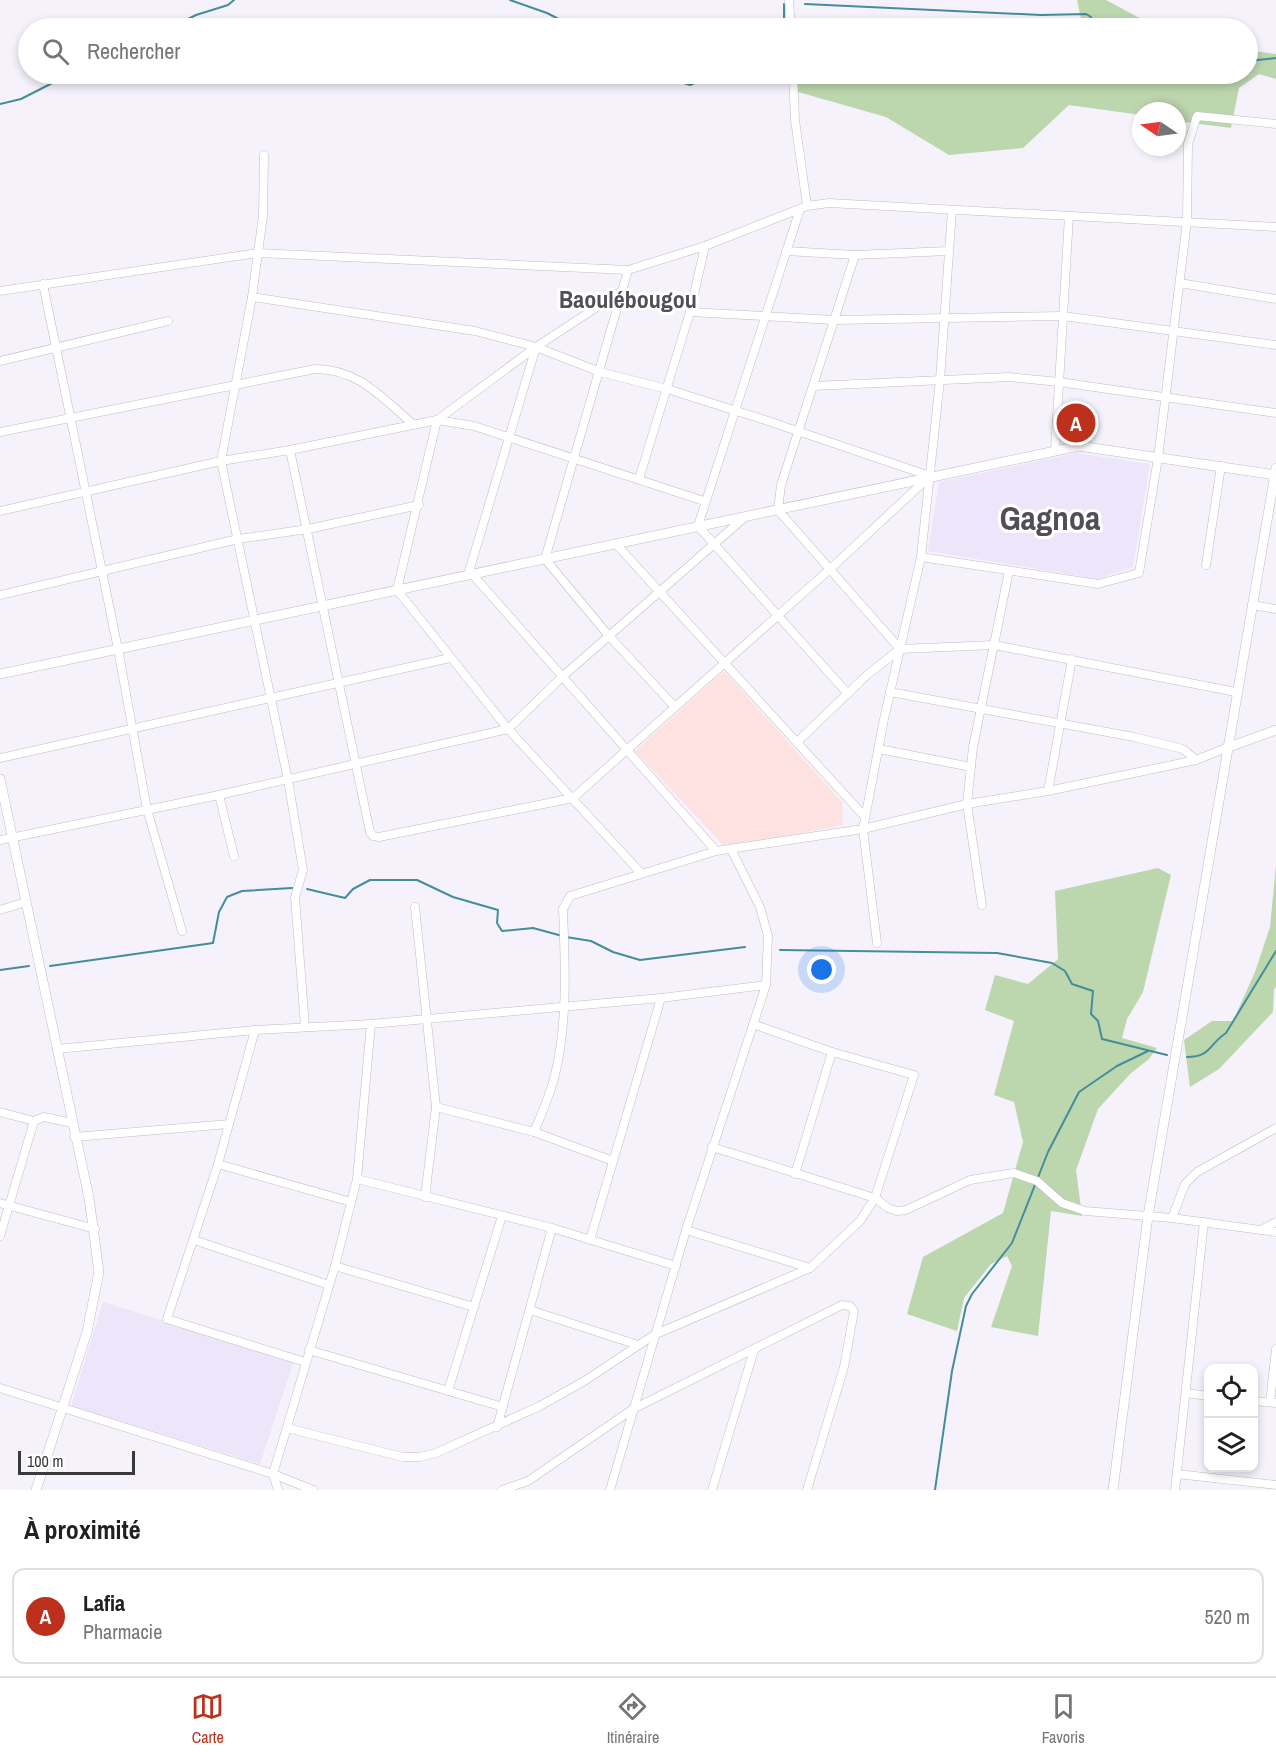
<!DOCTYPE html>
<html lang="fr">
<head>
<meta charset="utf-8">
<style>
  :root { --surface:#fff; --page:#f2f2f2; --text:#202124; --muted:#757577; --line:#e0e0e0; --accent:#bc301c }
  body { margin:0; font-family:"Archivo Narrow",sans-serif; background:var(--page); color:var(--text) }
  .controls { position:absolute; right:18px; bottom:18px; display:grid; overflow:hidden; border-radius:12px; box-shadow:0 3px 9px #0003 }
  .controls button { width:54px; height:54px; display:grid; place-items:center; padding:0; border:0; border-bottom:2px solid var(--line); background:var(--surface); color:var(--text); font:30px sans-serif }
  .compass { position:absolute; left:1132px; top:102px; width:54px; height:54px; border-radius:50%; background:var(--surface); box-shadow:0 3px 9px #0003; rotate:283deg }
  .scale { position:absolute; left:18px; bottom:15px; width:117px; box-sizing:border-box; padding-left:6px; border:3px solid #39383b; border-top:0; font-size:16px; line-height:21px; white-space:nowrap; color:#39383b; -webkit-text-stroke:4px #fff; paint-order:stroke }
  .you { position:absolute; left:822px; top:970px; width:21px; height:21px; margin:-15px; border:4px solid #fff; border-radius:50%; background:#1a73e8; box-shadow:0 0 0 9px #1a73e833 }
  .badge { display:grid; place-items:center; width:39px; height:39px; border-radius:50%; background:var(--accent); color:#fff; font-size:20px; font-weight:700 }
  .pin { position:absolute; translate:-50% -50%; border:3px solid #fff; box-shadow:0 2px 6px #0006 }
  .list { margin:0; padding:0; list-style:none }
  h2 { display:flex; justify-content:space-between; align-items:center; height:78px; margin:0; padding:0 24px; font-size:26px }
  h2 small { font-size:20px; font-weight:400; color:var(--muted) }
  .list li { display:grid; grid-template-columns:39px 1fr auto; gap:18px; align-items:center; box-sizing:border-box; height:96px; margin:0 12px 12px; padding:0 12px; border:2px solid var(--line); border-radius:12px }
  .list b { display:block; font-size:22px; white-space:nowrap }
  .list p { margin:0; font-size:20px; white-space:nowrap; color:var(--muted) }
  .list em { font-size:20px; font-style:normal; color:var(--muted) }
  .icon { flex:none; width:33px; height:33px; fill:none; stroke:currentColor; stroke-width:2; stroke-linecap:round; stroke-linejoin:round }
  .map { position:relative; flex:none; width:1276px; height:1490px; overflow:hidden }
  .search { position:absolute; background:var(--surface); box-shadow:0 3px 9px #0003; left:18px; right:18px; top:18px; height:66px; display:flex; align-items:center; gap:15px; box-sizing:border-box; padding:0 21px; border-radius:33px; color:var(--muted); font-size:22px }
  .sheet { height:186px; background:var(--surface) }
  nav { display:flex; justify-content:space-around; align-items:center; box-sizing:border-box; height:84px; border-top:2px solid var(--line); background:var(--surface); font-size:16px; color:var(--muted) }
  nav a { display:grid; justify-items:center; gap:3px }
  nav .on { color:var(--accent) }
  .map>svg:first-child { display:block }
</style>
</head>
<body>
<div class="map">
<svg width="1276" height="1490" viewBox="0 0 1276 1490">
  <rect width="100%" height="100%" fill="#f5f2fb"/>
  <g fill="#ede6fb">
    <polygon points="1077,453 1150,464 1133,567 1097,579 928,551 939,482"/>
    <polygon points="103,1302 294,1361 260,1464 71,1406"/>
  </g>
  <polygon fill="#fee2e2" points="724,671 843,803 842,825 726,848 635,751"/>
  <g fill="#bcd6ae">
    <polygon points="1077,0 1106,0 1158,28 1083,28"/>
    <polygon points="1248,50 1276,54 1276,79 1259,74 1239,88 1231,128 1177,121 1177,111 1141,111 1141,115 1069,105 1023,148 949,155 886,117 791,90 803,74 1248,74"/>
    <polygon points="1276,865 1276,987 1274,989 1273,1012 1219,1069 1190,1087 1184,1040 1212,1021 1233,1021 1255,972 1270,927"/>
    <polygon points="1158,868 1171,875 1143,992 1127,1019 1122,1038 1157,1048 1149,1059 1130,1074 1098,1109 1076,1170 1082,1216 1051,1211 1038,1336 991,1327 1012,1266 1007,1256 991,1264 964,1298 957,1331 907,1314 923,1257 1003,1213 1023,1142 1014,1102 994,1095 1014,1021 985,1010 995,975 1028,984 1058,959 1055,891"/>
  </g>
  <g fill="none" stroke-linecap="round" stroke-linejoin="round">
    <g stroke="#448d9a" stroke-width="2">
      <polyline points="510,0 547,13 576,28"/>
      <polyline points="784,4 784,28"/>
      <polyline points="805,4 1041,15 1086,14 1091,17 1092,28"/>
      <polyline points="170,28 196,15 228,5 234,0"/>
      <polyline points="1248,61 1276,58"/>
      <polyline points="657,74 690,85 697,82 699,74"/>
      <polyline points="1186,74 1202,77 1207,74"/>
      <polyline points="0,104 21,99 70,74"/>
      <polyline points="307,889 345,898 353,889 370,880 417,880 453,897 498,910 497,923 502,931 533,928 566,937 591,941 613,952 640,960 745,947"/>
      <polyline points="780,950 997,953 1052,963 1065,971 1072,984 1093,991 1091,1014 1098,1021 1102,1039 1167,1055"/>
      <polyline points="50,966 213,943 219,912 227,897 242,891 292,888"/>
      <polyline points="0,970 29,966"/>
      <path d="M1187 1057C1211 1057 1208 1045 1226 1033L1276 951"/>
      <polyline points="935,1490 952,1371 966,1306 972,1294 1012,1243 1048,1152 1079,1092 1117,1066 1148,1051"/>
    </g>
    <g stroke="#bfbcc5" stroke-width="9">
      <g id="minor">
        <polyline points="789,0 791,28"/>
        <polyline points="793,74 795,120 807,206"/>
        <polyline points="264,155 263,216 252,297 221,461 288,780 303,870 295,897 305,1027"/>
        <polyline points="800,209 698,526 848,694"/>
        <polyline points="786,251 855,255 949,251"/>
        <polyline points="855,255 781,485 778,510 900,649"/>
        <polyline points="628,270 545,559 609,636 675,707"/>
        <polyline points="1180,283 1276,299"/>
        <polyline points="43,284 118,649 147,809 182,931"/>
        <polyline points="623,290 536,347 437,420 397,590 508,729 641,873"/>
        <polyline points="0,291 258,253 628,270 705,246 807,206 829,203 1276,227"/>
        <polyline points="252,297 475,331 536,347 600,372 667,389 765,420 930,476"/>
        <polyline points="690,312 834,320 1063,316 1276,345"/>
        <polyline points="0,361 168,321"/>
        <polyline points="813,386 1009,377 1059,382 1276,413"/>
        <path d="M0 432 315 369C359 369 382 398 414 425"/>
        <polyline points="290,450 370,832 373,836 379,837 573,798 829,570 929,477"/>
        <polyline points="1055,451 1069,216"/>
        <polyline points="639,479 690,312 705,246"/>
        <polyline points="0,511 221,461 290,450 437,420 474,426 704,501"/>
        <polyline points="616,544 865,817"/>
        <polyline points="921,557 1098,584 1139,573 1158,458 1187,221 1188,144 1197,116 1276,124"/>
        <polyline points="1206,565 1221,466"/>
        <polyline points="468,575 536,347"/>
        <polyline points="473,575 716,851"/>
        <polyline points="0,595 238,539 308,529 419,505"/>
        <polyline points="1252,605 1276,609"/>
        <polyline points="890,692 1134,737 1183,749 1196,760"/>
        <polyline points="797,742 867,675 900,649 994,645 1236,692"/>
        <polyline points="879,749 971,767"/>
        <polyline points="0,758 450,658"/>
        <polyline points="1048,791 1072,659"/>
        <polyline points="219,795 234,856"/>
        <polyline points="0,840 219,795 508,729 562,677 745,517"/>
        <polyline points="982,905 967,804 973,747 1009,571"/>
        <polyline points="415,907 436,1107 425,1197"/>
        <polyline points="0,910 26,902"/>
        <polyline points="877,943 863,829 884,719 921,557 940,380 952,210"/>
        <polyline points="255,1030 218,1164 167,1319 305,1362"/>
        <polyline points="57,1049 255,1030 371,1024 661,998 766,985"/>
        <polyline points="436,1107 534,1132 613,1161"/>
        <polyline points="0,1112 34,1121"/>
        <path d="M534 1132C542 1113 550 1095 555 1075 568 1022 565 963 563 909L570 896 716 851 863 829 967 804 1048 791 1196 760 1226 748"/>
        <polyline points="74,1137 229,1124"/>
        <polyline points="712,1147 875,1198 888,1208 897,1211 906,1210 970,1180 1014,1173 1037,1181 1062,1203 1085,1211 1172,1218 1276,1232"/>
        <polyline points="218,1164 351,1202"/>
        <polyline points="795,1174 832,1052"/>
        <polyline points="357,1179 552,1228 676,1266"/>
        <polyline points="0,1203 95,1229"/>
        <polyline points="1172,1218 1185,1184 1197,1172 1276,1128"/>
        <polyline points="686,1230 810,1268"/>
        <polyline points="1261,1230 1276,1222"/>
        <polyline points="0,1236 34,1121 44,1117 72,1123"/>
        <polyline points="194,1240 329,1285"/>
        <polyline points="590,1240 661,998"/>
        <polyline points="335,1266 474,1307"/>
        <polyline points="530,1310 638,1345"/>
        <polyline points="309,1350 503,1407"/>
        <polyline points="0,1388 273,1474 313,1490"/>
        <polyline points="448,1391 502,1216"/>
        <polyline points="1186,1393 1208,1396"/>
        <polyline points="1254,1401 1276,1403"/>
        <polyline points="1270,1402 1276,1349"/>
        <polyline points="497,1427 552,1228"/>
        <polyline points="287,1428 403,1457 420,1457 436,1453 540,1406 586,1380 654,1335 810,1268 860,1221 875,1198 914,1075 832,1052 753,1024"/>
        <polyline points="1177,1474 1276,1485"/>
        <polyline points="278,1490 273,1474 335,1266 357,1179 371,1024"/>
        <polyline points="502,1490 528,1481 633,1409 842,1305 850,1306 854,1311 844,1367 807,1490"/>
        <polyline points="610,1490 686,1230 766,985 768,936 760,907 731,849"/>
        <polyline points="712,1490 754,1350"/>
        <polyline points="1175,1490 1204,1222"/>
      </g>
    </g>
    <g stroke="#bfbcc5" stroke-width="10">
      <g id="tertiary">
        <polyline points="0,674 1079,446 1276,475"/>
        <polyline points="1226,748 1276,730"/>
        <polyline points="0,779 89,1198 99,1272 87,1332 36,1490"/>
        <polyline points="1113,1490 1148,1216 1276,468"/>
      </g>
    </g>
    <use href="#minor" stroke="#fff" stroke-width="8"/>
    <use href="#tertiary" stroke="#fff" stroke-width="9"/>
  </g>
  <g text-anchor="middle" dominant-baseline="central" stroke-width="6" stroke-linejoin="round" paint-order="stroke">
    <g font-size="24" font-weight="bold" fill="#514e56" stroke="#fff">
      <text x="628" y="299">Baoulébougou</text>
    </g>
    <g font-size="33" font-weight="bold" fill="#514e56" stroke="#fff">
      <text x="1050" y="518">Gagnoa</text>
    </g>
  </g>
</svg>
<div class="controls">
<button><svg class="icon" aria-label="locate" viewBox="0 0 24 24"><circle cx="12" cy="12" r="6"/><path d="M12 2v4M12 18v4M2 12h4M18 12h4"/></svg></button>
<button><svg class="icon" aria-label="layers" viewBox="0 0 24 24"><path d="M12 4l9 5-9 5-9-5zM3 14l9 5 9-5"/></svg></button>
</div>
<svg class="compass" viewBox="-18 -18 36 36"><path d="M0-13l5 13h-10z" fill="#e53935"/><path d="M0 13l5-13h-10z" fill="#757577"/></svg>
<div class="scale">100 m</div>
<div class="you"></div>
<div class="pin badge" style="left:1076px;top:423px">A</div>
<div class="search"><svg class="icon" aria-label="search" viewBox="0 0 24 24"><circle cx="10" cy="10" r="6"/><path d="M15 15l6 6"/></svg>Rechercher</div>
</div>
<section class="sheet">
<h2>À proximité<small></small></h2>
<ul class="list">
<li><span class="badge">A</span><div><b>Lafia</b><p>Pharmacie</p></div><em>520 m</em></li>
</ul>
</section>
<nav>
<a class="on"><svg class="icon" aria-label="map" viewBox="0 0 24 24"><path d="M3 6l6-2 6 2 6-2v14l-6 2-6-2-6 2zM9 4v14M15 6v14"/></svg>Carte</a>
<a><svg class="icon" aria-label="directions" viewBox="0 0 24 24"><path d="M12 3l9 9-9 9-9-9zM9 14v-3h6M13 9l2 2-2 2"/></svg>Itinéraire</a>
<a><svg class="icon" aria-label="saved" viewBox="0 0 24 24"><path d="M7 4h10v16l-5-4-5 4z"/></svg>Favoris</a>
</nav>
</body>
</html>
